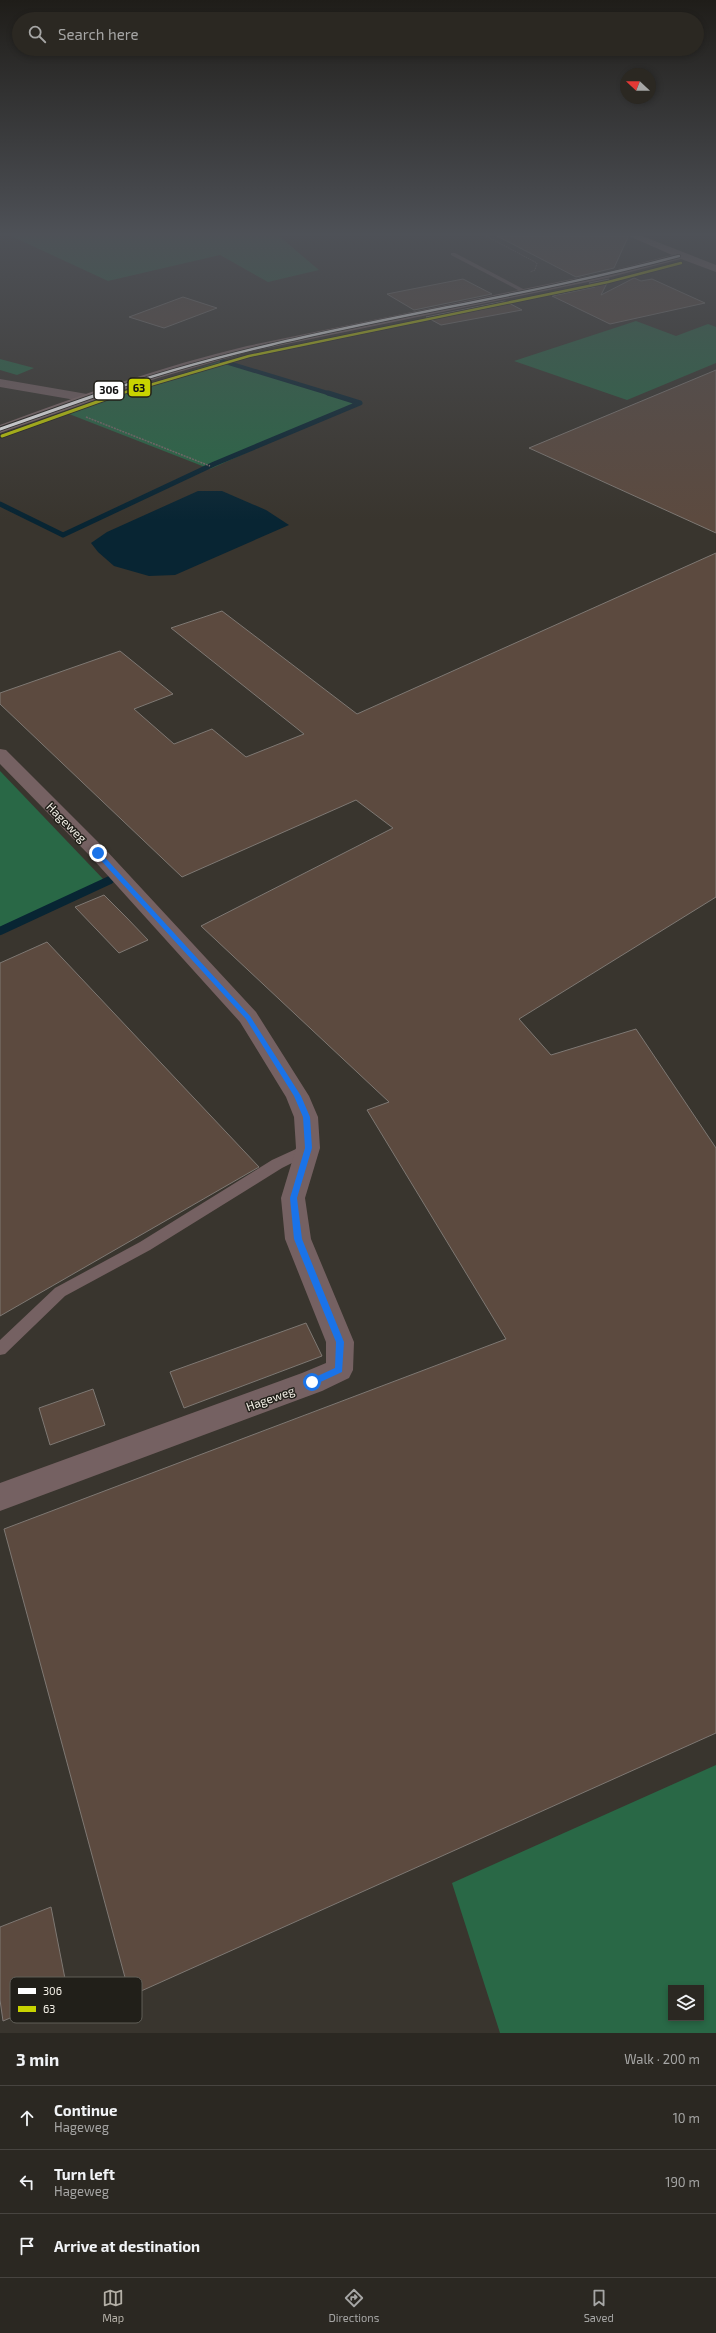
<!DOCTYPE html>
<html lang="en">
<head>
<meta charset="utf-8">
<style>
  :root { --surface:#2b2822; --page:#37342f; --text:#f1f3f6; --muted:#a6a6a5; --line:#474440; --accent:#b3afa6 }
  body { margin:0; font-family:"Exo 2",sans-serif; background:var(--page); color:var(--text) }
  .controls { position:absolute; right:12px; bottom:12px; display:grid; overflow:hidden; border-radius:0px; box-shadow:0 2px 6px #0003 }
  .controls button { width:36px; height:36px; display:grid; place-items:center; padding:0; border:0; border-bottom:1px solid var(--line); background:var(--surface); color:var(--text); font:20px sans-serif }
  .compass { position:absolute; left:620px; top:68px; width:36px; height:36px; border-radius:50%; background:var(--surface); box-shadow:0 2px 6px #0003; rotate:292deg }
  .stop { position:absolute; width:12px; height:12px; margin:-9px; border:3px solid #1a73e8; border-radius:50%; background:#fff }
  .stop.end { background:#1a73e8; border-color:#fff; box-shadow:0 1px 4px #0008 }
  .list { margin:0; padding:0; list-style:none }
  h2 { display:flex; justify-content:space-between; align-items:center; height:52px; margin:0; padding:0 16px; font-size:17px }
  h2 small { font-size:13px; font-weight:400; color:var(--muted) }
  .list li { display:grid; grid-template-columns:26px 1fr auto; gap:12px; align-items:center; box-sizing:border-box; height:64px; padding:0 16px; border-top:1px solid var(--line) }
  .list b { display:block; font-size:15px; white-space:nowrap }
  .list p { margin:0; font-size:13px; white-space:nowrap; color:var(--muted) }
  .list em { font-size:13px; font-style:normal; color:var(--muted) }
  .icon { flex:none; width:22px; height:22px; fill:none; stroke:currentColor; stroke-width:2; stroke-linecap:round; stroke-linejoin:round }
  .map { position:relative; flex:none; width:716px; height:2033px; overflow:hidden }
  .search { position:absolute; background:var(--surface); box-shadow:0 2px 6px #0003; left:12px; right:12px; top:12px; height:44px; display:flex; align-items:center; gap:10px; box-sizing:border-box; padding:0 14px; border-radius:22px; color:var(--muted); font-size:15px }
  .sheet { height:244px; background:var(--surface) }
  nav { display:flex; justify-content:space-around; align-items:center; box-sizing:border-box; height:56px; border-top:1px solid var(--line); background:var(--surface); font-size:11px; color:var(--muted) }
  nav a { display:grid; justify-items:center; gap:2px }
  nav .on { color:var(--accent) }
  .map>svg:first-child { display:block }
</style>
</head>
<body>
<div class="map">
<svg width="716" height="2033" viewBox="0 0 716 2033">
  <rect width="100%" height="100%" fill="#39352e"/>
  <g fill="#296846" fill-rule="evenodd">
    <polygon points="11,236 279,236 319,270 268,282 220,255 108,281"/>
    <polygon points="636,321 676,336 708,324 716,327 716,363 627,400 514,361"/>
    <polygon points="0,359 34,368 17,375 0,370"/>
    <polygon points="221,361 358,403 210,469 64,412"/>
    <polygon points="0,771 105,881 0,927"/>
    <path d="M716 1765V2033H500L452 1883ZM671 1988H701V2018H671Z"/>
  </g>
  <polygon fill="#082533" points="198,491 222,491 266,510 289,525 175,575 149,576 114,566 98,552 91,543 107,532"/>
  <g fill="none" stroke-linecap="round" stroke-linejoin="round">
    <polyline stroke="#082533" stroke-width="4" points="222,361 331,394"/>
    <polyline stroke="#082533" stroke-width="5" points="0,504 63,535 214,464 360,403 328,393"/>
    <polyline stroke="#082533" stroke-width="8" points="0,931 110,880"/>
  </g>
  <g fill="#5c4a3f" stroke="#7e7873">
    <polygon points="497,236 628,236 628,237 614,268 576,277"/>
    <polygon points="634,278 641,281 652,279 705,303 610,324 552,296 595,287 589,283 609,279 601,295"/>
    <polygon points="463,279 492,294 414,310 387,294"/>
    <polygon points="183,297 217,308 164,328 129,317"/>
    <polygon points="505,301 522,310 441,325 426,317"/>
    <polygon points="716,370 716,533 529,448"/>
    <polygon points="716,553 716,897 519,1019 551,1055 636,1029 716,1148 716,1733 130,1996 4,1529 506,1339 367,1110 389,1102 201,926 393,828 356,800 182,877 0,704 0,693 120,651 173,694 134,709 174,744 212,729 246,757 304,734 171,628 222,611 357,714"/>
    <polygon points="104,895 126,917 148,940 119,953 75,907"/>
    <polygon points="47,942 259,1167 0,1316 0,963"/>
    <polygon points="306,1323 322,1356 184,1408 170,1372"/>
    <polygon points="93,1389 105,1425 50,1445 39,1408"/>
    <polygon points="51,1907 68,1994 3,2021 0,2000 0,1927"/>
  </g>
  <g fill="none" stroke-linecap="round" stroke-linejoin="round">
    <polyline stroke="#796c6b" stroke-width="1" stroke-dasharray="1.5 1" stroke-linecap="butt" points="486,236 537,263 535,270 530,272"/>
    <polyline stroke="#796c6b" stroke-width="1.5" stroke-dasharray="2 1" stroke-linecap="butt" points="86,417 210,466"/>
    <g fill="#756162" fill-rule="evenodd">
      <polygon points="451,253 455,253 527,291 522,292 451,255"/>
      <polygon points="307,1144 312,1145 314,1149 312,1153 282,1168 150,1250 65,1296 5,1354 0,1355 0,1340 55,1288 140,1242 272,1160"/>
    </g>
    <g fill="#756162" fill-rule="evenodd">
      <polygon points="0,379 87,394 93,398 87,402 0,387"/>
      <polygon points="0,749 6,750 105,849 256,1012 309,1096 318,1117 320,1148 305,1198 311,1239 354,1342 353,1370 349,1378 322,1391 0,1511 0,1483 302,1373 326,1363 326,1342 285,1239 281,1198 296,1148 294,1117 286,1097 240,1022 91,857 0,764"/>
    </g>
    <path fill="#826b6b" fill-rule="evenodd" d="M629 236H642L716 265V272L681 259 607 278 248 352 158 378 0 433V425C81 395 163 366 247 346L606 272 672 255Z"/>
    <g stroke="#211f19" stroke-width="4">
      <path id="bus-1-far1" d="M99 394C287 328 487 307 679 256"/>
    </g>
    <g stroke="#211f19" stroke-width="5">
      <polyline id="bus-1" points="0,429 102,393"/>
    </g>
    <g stroke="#211f19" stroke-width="4">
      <polyline id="bus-2-far1" points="119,394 249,356 608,282 681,263"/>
    </g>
    <g stroke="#211f19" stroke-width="5">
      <polyline id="bus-2" points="2,436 122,393"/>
    </g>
    <use href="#bus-1-far1" stroke="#fff" stroke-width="2.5"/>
    <use href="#bus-1" stroke="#fff" stroke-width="3"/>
    <use href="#bus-2-far1" stroke="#c8d300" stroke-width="2.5"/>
    <use href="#bus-2" stroke="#c8d300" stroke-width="3"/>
  </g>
  <linearGradient id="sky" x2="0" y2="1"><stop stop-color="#1f1d19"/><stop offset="0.45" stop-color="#4e5157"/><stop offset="1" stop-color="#4e5157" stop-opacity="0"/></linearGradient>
  <rect width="716" height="520" fill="url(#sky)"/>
  <polygon fill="#1a73e8" points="96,852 100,852 250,1016 301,1096 310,1117 312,1148 297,1198 302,1239 344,1342 342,1372 314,1385 309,1385 309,1380 335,1368 336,1342 294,1239 290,1198 305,1148 303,1117 294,1096 246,1019 96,855"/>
  <g text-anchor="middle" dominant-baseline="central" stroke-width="3" stroke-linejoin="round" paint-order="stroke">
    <g font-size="12" fill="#f4f0e7" stroke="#211f19">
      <text transform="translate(67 822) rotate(45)">Hageweg</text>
      <text transform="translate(270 1398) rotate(-20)">Hageweg</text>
    </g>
  </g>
  <rect x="10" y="1977" width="132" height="46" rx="6" fill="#211f19" stroke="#605e57" stroke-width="1"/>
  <rect x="18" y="1988" width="18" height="6" fill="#fff"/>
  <rect x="18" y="2006" width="18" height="6" fill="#c8d300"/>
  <g font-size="11" fill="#f4f0e7">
    <text x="43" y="1995">306</text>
    <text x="43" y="2013">63</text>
  </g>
  <g stroke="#211f19" stroke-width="1.5">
    <rect x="128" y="378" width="23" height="19" rx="4" fill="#c8d300"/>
    <rect x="94" y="381" width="30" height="19" rx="4" fill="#fff"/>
  </g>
  <g font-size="11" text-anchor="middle" font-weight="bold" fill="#111">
    <text x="139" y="392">63</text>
    <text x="109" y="394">306</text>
  </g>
</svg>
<div class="controls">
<button><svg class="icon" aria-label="layers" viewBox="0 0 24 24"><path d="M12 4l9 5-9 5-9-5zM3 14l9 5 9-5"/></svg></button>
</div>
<svg class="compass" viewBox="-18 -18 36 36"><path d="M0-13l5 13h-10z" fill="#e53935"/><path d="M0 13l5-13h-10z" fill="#a6a6a5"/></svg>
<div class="stop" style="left:312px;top:1382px"></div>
<div class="stop end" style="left:98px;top:853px"></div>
<div class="search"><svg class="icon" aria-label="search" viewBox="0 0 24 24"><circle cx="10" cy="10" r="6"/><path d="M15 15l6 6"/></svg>Search here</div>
</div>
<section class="sheet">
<h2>3 min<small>Walk · 200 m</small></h2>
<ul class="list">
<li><svg class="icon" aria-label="ahead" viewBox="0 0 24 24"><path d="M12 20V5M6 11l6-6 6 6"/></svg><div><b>Continue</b><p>Hageweg</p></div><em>10 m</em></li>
<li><svg class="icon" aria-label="left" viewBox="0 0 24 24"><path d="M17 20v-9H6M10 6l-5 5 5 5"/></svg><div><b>Turn left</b><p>Hageweg</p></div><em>190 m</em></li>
<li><svg class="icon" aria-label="arrive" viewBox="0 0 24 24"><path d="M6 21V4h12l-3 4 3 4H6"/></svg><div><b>Arrive at destination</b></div></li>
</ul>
</section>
<nav>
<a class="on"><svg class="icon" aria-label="map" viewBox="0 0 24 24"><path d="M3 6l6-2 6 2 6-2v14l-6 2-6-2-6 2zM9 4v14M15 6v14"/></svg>Map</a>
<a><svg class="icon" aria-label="directions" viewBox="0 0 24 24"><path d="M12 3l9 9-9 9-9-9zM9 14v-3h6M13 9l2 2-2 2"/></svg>Directions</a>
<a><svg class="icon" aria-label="saved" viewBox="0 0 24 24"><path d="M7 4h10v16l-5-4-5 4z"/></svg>Saved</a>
</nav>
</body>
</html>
